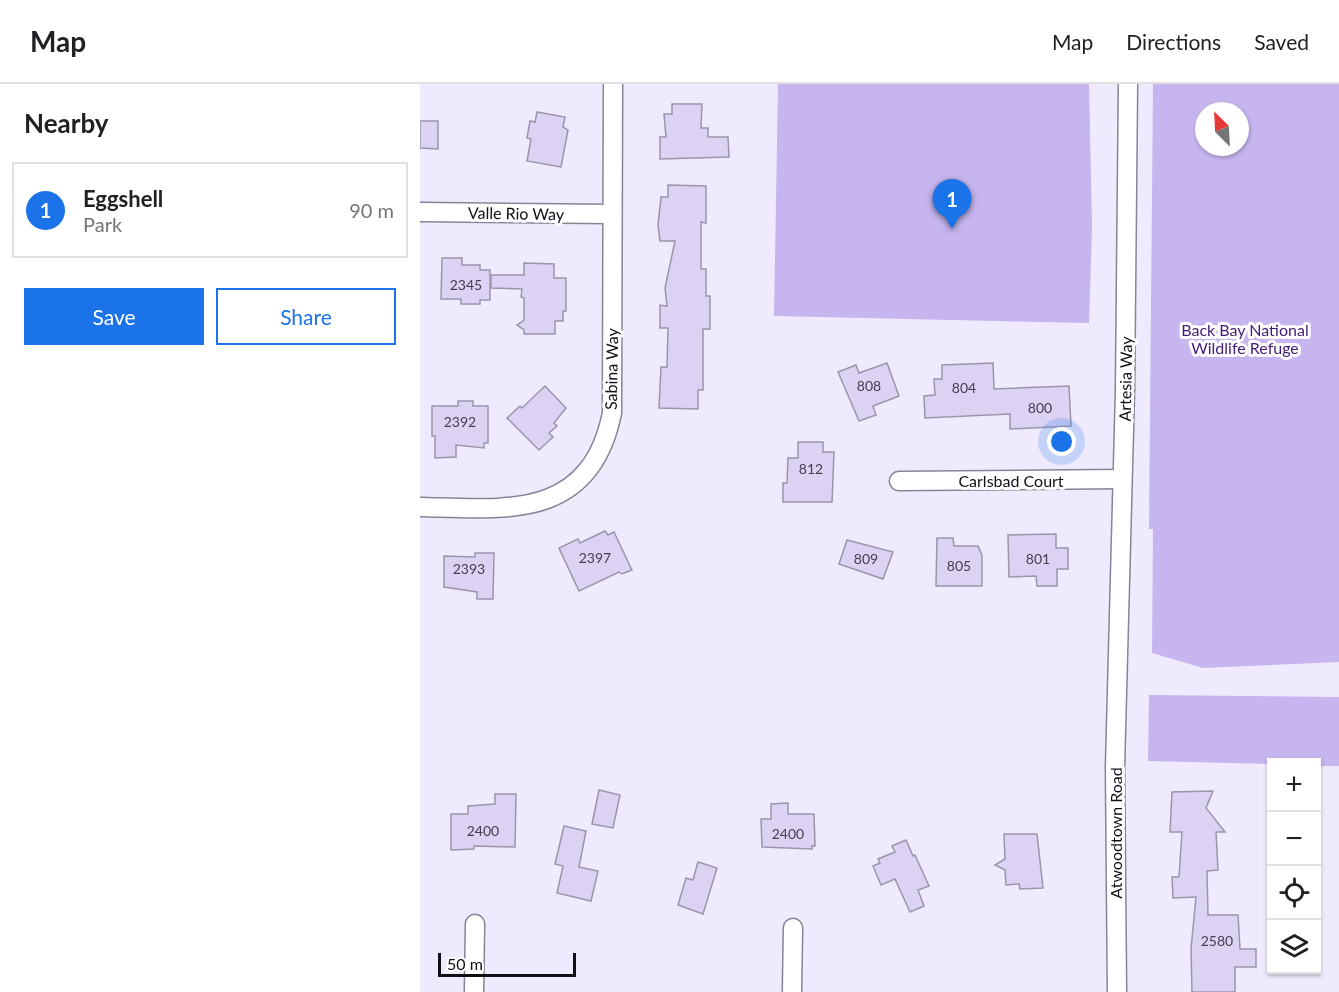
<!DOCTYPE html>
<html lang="en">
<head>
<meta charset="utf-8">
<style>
  :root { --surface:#fff; --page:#f6f6f6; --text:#202124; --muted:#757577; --line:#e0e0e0; --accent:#1a73e8 }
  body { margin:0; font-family:Lato,sans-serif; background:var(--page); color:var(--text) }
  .controls { position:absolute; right:18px; bottom:18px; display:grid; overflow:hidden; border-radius:0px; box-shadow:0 2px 4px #0004 }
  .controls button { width:54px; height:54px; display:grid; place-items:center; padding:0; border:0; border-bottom:2px solid var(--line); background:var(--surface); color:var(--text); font:30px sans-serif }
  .compass { position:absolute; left:775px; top:18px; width:54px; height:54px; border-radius:50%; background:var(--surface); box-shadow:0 2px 4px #0004; rotate:336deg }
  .scale { position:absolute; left:18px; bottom:15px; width:138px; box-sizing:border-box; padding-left:6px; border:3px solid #110f16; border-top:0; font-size:16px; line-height:21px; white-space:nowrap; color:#110f16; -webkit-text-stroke:4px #fff; paint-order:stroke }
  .you { position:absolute; left:642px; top:358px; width:21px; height:21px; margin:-15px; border:4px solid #fff; border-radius:50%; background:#1a73e8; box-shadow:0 0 0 9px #1a73e833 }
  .badge { display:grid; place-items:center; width:39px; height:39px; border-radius:50%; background:var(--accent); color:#fff; font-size:20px; font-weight:700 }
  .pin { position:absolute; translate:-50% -50px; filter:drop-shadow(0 2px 3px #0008) }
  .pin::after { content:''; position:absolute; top:32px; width:21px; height:18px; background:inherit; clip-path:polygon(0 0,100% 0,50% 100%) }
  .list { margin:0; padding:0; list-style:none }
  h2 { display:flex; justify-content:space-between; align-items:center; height:78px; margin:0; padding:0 24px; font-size:26px }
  h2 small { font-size:20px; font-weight:400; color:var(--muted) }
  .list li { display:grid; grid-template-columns:39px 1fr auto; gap:18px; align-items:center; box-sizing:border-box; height:96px; margin:0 12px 12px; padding:0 12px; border:2px solid var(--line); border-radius:0px }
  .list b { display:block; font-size:22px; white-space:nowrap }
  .list p { margin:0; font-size:20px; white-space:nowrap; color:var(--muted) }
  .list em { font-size:20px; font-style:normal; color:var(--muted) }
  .actions { display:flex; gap:12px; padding:18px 24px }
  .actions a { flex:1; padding:14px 0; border:2px solid var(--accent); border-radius:0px; text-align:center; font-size:21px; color:var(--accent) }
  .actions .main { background:var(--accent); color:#fff }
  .icon { flex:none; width:33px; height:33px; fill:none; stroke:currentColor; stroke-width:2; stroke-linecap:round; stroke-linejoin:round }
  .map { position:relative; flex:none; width:919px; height:908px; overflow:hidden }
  header { display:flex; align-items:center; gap:36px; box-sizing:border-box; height:84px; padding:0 30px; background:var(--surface); border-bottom:2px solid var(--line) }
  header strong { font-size:28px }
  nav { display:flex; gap:33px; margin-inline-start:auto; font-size:21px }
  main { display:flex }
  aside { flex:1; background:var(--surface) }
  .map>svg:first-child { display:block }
</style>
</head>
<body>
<header>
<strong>Map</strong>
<nav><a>Map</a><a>Directions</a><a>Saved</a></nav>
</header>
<main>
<aside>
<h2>Nearby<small></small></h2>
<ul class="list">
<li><span class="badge">1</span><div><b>Eggshell</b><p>Park</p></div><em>90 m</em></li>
</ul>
<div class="actions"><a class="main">Save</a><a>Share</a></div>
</aside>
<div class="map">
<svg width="919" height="908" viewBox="0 0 919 908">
  <rect width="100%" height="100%" fill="#efeafd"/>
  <g fill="#c7b5ef" fill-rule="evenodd">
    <polygon points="358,0 669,0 672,142 669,239 354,232"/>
    <path d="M733 0H919V578L783 584 732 569 733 445H729ZM784 27H820V63H784Z"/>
    <polygon points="729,611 919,613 919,682 897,682 896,678 852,678 851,680 728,677"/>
  </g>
  <g fill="#dcd2f4" stroke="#9b95aa" stroke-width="1.5">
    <polygon points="252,20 282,20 281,44 288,44 288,53 308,53 309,73 240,75 240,53 246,53 244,30 252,30"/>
    <polygon points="117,28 145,33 143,43 148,46 141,83 107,77 111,55 107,54 110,37 115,38"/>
    <polygon points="0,37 18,37 18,65 0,64"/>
    <polygon points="248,101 286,102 286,139 281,138 281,185 286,185 286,212 290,212 290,245 283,245 283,306 278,306 278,325 239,324 241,283 247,283 248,244 240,244 240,221 247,222 245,204 255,157 240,157 238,141 241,113 248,113"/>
    <polygon points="22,174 42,174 42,181 60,181 60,186 70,186 70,216 60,216 60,220 41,220 41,215 21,215"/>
    <polygon points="104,179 134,180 134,194 146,194 146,227 143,227 143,237 135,237 135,250 104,250 104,246 97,241 104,236 104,214 101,213 102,205 71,204 71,191 104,191"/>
    <polygon points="467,279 479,312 453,322 456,331 439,337 418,288 436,281 439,289"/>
    <polygon points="573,279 574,305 649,302 651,342 590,345 590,330 505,334 504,312 515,311 514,295 522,295 522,281"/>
    <polygon points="125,302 146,324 134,339 137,342 129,349 133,353 119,366 87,334 100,322 102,324"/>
    <polygon points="38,317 53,317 53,322 68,322 68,359 64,359 64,364 36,361 36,373 15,374 15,352 12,352 12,322 38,322"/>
    <polygon points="378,358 403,358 403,368 414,368 412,418 363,418 363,399 367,399 368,374 378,374"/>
    <polygon points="185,447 188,451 194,448 212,486 202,490 199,488 159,507 139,464 158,455 160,459"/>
    <polygon points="636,450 636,464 648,464 648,485 637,485 637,502 617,502 616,492 589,493 588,451"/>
    <polygon points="517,454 533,454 534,462 558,462 562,471 562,502 516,502"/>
    <polygon points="427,456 473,468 463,495 419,480"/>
    <polygon points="55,469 74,469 73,515 57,515 57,508 24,503 24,472 55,473"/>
    <polygon points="179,706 200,711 193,744 172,740"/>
    <polygon points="793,707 786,724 805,748 796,748 798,786 787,787 788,831 818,831 820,865 836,865 836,883 815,883 815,908 772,908 771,865 776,813 753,814 752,793 759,793 762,748 750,748 752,708"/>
    <polygon points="75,710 96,710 95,763 54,762 54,765 31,766 31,730 48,730 48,722 75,720"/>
    <polygon points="368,719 368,730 394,730 395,762 392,762 392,765 342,763 341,735 351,735 351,720"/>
    <polygon points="144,742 166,747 159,783 178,787 171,817 137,809 143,782 135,780"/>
    <polygon points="584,750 617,750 623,804 600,805 599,800 586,801 585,786 575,781 585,775"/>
    <polygon points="486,756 493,772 495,771 509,802 498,806 504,822 490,828 475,795 461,801 453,782 460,779 458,775 475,768 472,762"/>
    <polygon points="278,778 297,784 283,830 258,821 266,794 273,796"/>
  </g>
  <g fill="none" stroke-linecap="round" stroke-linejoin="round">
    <g stroke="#898397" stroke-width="21">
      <g id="minor">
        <polyline points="0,128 192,130"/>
        <polyline points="479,397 702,395"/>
        <path d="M0 423C86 425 170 437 192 329L193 0"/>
        <polyline points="54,908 55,840"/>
        <polyline points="372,908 373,844"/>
        <polyline points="697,908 695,683 705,307 708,0"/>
      </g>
    </g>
    <use href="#minor" stroke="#fff" stroke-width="18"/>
  </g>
  <g text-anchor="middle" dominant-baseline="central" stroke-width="6" stroke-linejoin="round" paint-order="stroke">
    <g font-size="14" fill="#44404e">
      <text x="46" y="200">2345</text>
      <text x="449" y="301">808</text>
      <text x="544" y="303">804</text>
      <text x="620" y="323">800</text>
      <text x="40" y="337">2392</text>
      <text x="391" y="384">812</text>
      <text x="175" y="473">2397</text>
      <text x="446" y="474">809</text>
      <text x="618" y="474">801</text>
      <text x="539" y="481">805</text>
      <text x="49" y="484">2393</text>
      <text x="63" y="746">2400</text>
      <text x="368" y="749">2400</text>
      <text x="797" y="856">2580</text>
    </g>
    <g font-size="16" fill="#110f16" stroke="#fff">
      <text transform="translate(96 129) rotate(1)">Valle Rio Way</text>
      <text transform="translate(191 285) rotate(-89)">Sabina Way</text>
      <text transform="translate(705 295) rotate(-89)">Artesia Way</text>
      <text x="591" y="396">Carlsbad Court</text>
      <text transform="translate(695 749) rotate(-90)">Atwoodtown Road</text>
    </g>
    <g font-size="16" fill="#441b76" stroke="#fff">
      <text x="825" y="245">Back Bay National<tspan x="825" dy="18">Wildlife Refuge</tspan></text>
    </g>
  </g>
</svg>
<div class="controls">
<button>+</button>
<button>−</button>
<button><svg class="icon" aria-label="locate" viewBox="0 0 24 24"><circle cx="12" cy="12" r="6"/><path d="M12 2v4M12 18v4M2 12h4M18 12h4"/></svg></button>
<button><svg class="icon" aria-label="layers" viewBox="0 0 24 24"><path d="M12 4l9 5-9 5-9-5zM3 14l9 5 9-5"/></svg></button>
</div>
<svg class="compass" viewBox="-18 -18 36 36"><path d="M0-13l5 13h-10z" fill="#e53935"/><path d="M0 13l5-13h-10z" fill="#757577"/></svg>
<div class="scale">50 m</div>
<div class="you"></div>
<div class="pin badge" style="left:532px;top:145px">1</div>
</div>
</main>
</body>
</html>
